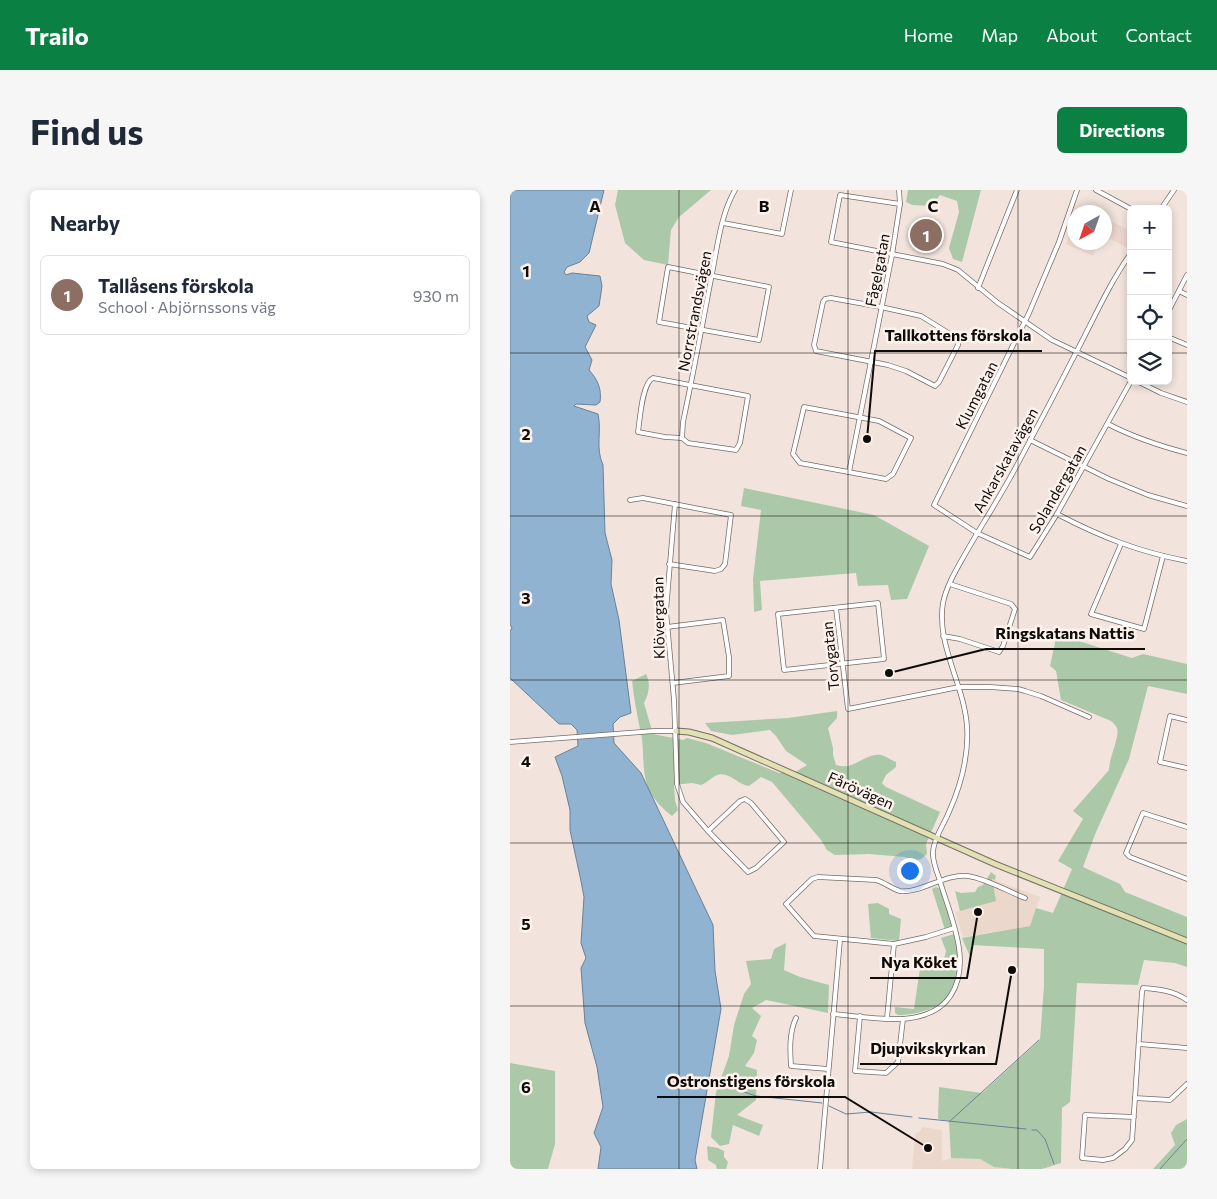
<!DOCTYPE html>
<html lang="en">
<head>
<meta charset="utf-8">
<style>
  :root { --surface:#fff; --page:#f6f6f7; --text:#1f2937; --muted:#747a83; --line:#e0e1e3; --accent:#0b8043 }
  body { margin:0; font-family:Commissioner,sans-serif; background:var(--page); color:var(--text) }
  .controls { position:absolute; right:15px; top:15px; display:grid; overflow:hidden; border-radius:8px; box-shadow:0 2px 8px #0003 }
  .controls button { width:45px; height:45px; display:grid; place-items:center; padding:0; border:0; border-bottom:1px solid var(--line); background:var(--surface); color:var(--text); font:25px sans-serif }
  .compass { position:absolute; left:557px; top:15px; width:45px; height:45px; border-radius:50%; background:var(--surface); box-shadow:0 2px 8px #0003; rotate:220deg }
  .you { position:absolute; left:399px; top:680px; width:18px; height:18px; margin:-12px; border:4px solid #fff; border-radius:50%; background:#1a73e8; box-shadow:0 0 0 8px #1a73e833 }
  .badge { display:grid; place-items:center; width:32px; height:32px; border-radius:50%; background:var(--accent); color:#fff; font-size:16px; font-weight:700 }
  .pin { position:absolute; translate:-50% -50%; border:2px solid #fff; box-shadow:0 1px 5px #0006 }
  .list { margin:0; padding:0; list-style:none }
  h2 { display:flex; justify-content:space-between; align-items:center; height:65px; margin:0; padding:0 20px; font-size:21px }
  h2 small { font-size:16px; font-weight:400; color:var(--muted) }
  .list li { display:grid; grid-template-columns:32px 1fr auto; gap:15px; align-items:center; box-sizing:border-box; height:80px; margin:0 10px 10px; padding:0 10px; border:1px solid var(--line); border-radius:8px }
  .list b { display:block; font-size:19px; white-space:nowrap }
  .list p { margin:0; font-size:16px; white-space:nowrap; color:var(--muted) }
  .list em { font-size:16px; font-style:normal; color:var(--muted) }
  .icon { flex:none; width:28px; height:28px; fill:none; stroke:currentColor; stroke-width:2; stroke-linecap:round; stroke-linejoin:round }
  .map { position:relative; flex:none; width:677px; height:979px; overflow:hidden; border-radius:8px }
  header { display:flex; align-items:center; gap:30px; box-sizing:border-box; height:70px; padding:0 25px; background:var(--accent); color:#fff }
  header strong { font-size:24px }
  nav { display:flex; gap:28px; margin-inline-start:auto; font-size:18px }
  .intro { display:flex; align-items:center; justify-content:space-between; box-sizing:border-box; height:120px; padding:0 30px }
  h1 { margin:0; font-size:35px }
  .button { padding:12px 22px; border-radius:8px; background:var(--accent); color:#fff; font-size:18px; font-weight:700 }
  main { display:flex; gap:30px; padding:0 30px }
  aside { flex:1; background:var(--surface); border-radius:8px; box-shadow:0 2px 8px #0003 }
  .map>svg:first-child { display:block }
</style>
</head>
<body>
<header>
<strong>Trailo</strong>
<nav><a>Home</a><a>Map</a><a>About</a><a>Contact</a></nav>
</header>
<div class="intro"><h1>Find us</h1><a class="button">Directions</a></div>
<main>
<aside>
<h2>Nearby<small></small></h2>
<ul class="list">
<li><span class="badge" style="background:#8d6e63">1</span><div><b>Tallåsens förskola</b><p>School · Abjörnssons väg</p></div><em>930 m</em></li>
</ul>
</aside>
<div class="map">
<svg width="677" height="979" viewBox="0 0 677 979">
  <rect width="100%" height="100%" fill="#f2e4dd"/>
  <g fill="#ecd7cd">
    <polygon points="595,28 621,41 620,59 595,46"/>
    <polygon points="564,31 564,52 589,53 583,66 556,54"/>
    <polygon points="482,689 530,707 520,736 453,747 445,722 485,711"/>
    <polygon points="412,937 432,940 432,971 441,968 470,969 484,977 502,979 402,979 405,944 410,941"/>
  </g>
  <g fill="#abc9a9">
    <polygon points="108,0 201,0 169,27 161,40 158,75 134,70 115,53 105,15"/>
    <polygon points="398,0 471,0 452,72 443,69 439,58 449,22 447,11 430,5 422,16 402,15 396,12"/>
    <polygon points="234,298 364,325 419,356 397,409 381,410 378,395 348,396 346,383 250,391 252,420 244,422 243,389 251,320 231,316"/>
    <path d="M547 444 622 468 633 464 677 474V504L638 496 619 569 586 642 573 677 610 694 615 702 677 727V777L665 773 634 770 628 795 567 793 560 912 552 918 551 973 532 979H502L484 977 470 969 441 968 439 931 428 929 429 897 472 903 530 850 534 795V759L461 755V769L452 748 520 736 526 718 543 723 562 679 548 671 573 629 563 621 599 580C599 567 610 547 607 538 606 535 603 533 601 531L551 510 546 481 540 476Z"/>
    <path d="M136 484C141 493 139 504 134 513L143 544 173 550 177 548 196 553 269 583 287 581 297 575 276 561 266 546 260 540 222 545 201 541 195 533 278 528 327 521V528L318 538 323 558V565L326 575C345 581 354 563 371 565 376 566 381 570 386 572V577L376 585 372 593 376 597 430 622 416 654 417 664 411 669 402 671 395 667 359 664 325 665 317 660 311 650 262 592 251 587 239 596C227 595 218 579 205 586 200 589 196 593 191 595L182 593 164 595 165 610 168 620 162 626C154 620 143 609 139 600 132 584 134 565 132 549 128 529 124 510 122 491Z"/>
    <polygon points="481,682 486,686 485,690 482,689 486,711 450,721 445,701 451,703 465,702 468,697 473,695"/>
    <polygon points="426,697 431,699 442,736 435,740 422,699"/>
    <polygon points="368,713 379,719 379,724 391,729 389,751 361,748 358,714"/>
    <path d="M444 744C448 755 449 763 448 774 447 779 448 785 447 790 440 816 411 825 388 825L385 823V817L404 819 410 778 433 773 436 761 431 748Z"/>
    <polygon points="276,753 274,780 290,787 319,795 318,823 256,810 242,818 251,826 242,846 247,850 244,863 235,876 247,880 246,910 227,925 253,935 249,946 223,935 219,954 210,956 201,947 206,902 219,866 224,835 234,804 241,794 236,771 261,769 264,759"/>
    <polygon points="0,873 45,881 45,954 38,979 0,979"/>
    <polygon points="677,929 677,976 674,979 643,979 665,955 661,943 666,935"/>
    <polygon points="197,956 208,958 214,961 214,967 218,972 216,979 207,979 206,975 198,970"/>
  </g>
  <path fill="#91b3d2" stroke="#6a8196" d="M0 0H94L79 63 70 72 57 77 54 82 56 85 62 83 90 86 92 96 89 116 77 126 79 132 86 135 75 157 82 170 79 180C87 189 92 198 90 212L86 215 66 214 64 216 88 224C92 241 85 258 93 275L95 343 102 370 101 394 109 430 121 523 110 527 103 534 104 553 131 583 203 735 205 781 211 819 185 970 187 979H88L91 957 84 943 93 917 87 877 75 833 71 778 76 768 71 753 74 707 71 691 60 640V620L52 586 45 567 68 556 67 540 61 534H49L0 488V441L2 438 0 434Z"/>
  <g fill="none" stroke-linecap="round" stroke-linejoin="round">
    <g stroke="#6a8196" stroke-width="1">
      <polyline points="199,890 219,897"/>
      <polyline points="225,899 246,906 312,913"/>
      <polyline points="319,916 336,924 361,922 402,927"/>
      <polyline points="409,928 516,939"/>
      <polyline points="439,932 529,850"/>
      <polyline points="522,940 527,940 535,949 544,974"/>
      <polyline points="650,979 677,949"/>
    </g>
    <g stroke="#786c66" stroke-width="5.5">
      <g id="street">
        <polyline points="567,0 549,52 519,123 424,315 467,343 520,367 547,324 621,191"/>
        <polyline points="586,0 621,19"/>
        <polyline points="390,14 330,5 321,52 433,74 448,80 488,113 542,150 621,188"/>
        <polyline points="651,19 664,0"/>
        <polyline points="213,33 272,44 281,0"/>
        <polygon points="158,77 259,97 249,150 149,132"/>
        <polyline points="468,98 507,0"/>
        <polyline points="669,101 677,105"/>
        <polygon points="321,108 371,117 411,126 448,149 448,155 429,192 425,196 396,181 378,175 306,161 304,155 313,112 315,109"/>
        <polyline points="658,122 677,85"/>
        <polyline points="658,147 677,155"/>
        <path d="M143 188 238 206 230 253 226 260 178 253 172 248 155 247 128 242C130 229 132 193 143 188Z"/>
        <polyline points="627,191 651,203 677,212"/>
        <polygon points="294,217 369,231 401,248 383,284 376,289 290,273 283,264"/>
        <path d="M598 234C623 247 650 256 677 263"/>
        <path d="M172 248 173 232C183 185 192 137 201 89 207 60 210 26 225 0"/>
        <polyline points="520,250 599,289 638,305 677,316"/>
        <polyline points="339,282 382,65 390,14 389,0"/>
        <polyline points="120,310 133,308 221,325 215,374 211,379 205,381 159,374"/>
        <polyline points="165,314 156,421 164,510 167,594 173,612 198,641 238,682 246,678 274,652 241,613 235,609 230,611 198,641"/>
        <path d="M547 324C591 347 629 362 677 371"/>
        <polyline points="611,354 581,424 634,439 653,366"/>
        <polygon points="368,413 374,469 274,480 268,424"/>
        <polyline points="326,418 338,519 449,497 480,497 508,499 515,501 531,506 579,527"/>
        <polyline points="157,437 213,430 219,467 219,486 163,493"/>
        <polyline points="433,446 450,449 489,462 493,456 505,419 501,414 440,394"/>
        <polyline points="677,530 660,526 650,572 677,578"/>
        <polyline points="0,552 144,541 166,541"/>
        <polyline points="677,637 633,623 616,663 620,667 677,689"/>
        <path d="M444 738 416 747 384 754 304 746 276 714 302 689 308 687 366 690C374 692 382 699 390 701 409 704 436 683 458 686 477 689 497 701 515 708"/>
        <path d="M677 810C664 801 649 799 633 798L632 802 625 908 660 910 677 894"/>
        <path d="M323 824C360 827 418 841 441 805 463 771 439 723 429 688 426 680 422 669 423 661 424 648 434 634 439 622 451 595 459 566 457 536 454 494 426 455 433 413 436 397 446 380 454 366 471 336 490 307 506 277 528 236 550 194 571 153 587 122 601 91 621 63"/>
        <polyline points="350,826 345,881 376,883 388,872 393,829"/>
        <path d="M286 828C279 843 280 860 281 876L318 879"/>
        <polyline points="377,828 384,754"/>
        <polyline points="629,854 677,858"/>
        <polyline points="624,927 575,925 572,968 593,970 603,968 615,959 622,950 625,908"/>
        <polyline points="310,979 330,750"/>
      </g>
    </g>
    <g stroke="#786c66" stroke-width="7">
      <polyline id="secondary" points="166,541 179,542 202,548 485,674 677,751"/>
    </g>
    <use href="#street" stroke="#fff" stroke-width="4"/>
    <use href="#secondary" stroke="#e1e1b2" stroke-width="5"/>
  </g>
  <path fill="none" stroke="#0f0b09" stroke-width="1" stroke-opacity="0.55" d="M169 0V979M338 0V979M508 0V979M0 163H621M658 163H677M0 326H677M0 490H677M0 653H677M0 816H677"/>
  <g text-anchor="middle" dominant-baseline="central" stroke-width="5" stroke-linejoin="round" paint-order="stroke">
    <g font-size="15" fill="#0f0b09" stroke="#fdf2ec">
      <text transform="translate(367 80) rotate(-79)">Fågelgatan</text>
      <text transform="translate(184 121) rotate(-79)">Norrstrandsvägen</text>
      <text transform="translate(466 205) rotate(-63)">Klumgatan</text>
      <text transform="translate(495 270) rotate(-61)">Ankarskatavägen</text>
      <text transform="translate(547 299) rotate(-60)">Solandergatan</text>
      <text transform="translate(148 428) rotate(-91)">Klövergatan</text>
      <text transform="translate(320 466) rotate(-96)">Torvgatan</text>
      <text transform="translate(351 600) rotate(24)">Fårövägen</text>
    </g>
  </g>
  <g font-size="16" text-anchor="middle" font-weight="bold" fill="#0f0b09" stroke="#fdf2ec" stroke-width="5" stroke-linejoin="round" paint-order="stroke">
    <text x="85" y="22">A</text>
    <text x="254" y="22">B</text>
    <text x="423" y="22">C</text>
    <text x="16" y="87">1</text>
    <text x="16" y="250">2</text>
    <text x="16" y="414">3</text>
    <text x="16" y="577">4</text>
    <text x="16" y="740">5</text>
    <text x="16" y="903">6</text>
  </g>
  <path fill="none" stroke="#0f0b09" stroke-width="2" d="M357 249L365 161H532M379 483L476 459H635M468 722L457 788H360M502 780L486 874H350M418 958L335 907H147"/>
  <g fill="#0f0b09" stroke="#fdf2ec" stroke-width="2">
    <circle cx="357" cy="249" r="5"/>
    <circle cx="379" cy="483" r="5"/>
    <circle cx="468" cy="722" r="5"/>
    <circle cx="502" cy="780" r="5"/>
    <circle cx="418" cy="958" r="5"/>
  </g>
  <g font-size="16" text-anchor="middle" font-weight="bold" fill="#0f0b09" stroke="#fdf2ec" stroke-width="5" stroke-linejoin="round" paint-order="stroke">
    <text x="448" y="151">Tallkottens förskola</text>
    <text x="555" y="449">Ringskatans Nattis</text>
    <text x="409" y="778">Nya Köket</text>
    <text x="418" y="864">Djupvikskyrkan</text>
    <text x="241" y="897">Ostronstigens förskola</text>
  </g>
</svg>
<div class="controls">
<button>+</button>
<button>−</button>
<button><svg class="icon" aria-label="locate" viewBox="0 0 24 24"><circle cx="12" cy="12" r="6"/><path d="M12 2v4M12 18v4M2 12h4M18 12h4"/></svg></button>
<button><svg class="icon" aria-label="layers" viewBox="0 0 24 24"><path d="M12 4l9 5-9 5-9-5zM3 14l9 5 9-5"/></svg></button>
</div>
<svg class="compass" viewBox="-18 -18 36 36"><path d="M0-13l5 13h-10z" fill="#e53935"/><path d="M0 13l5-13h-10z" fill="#747a83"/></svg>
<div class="you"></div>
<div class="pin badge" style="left:416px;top:45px;background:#8d6e63">1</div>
</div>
</main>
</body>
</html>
